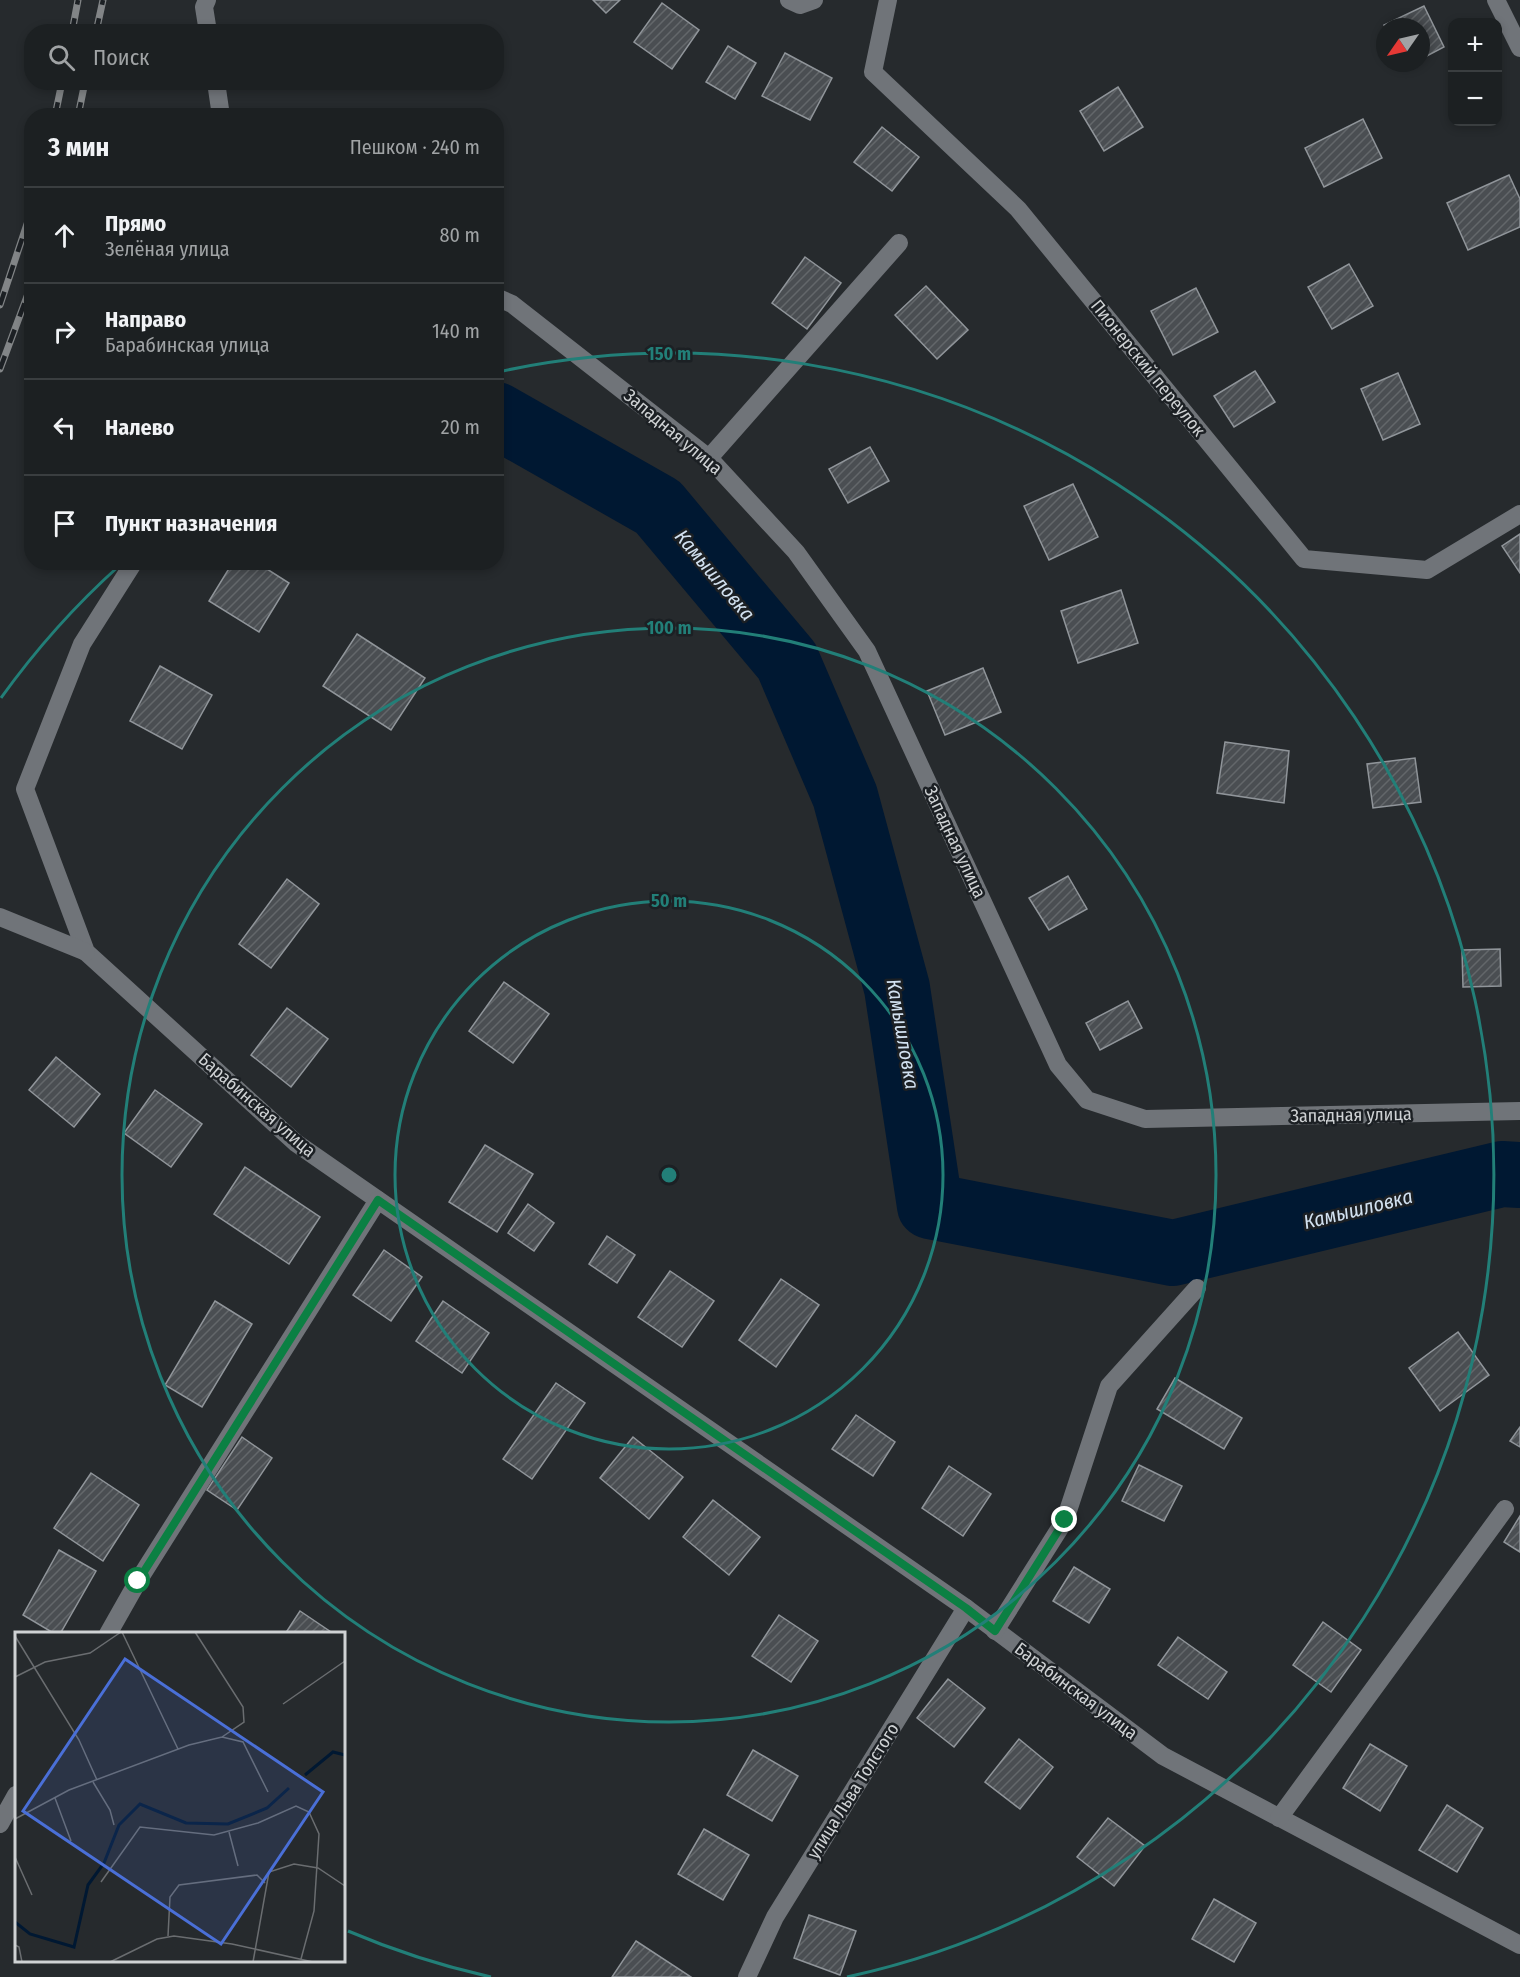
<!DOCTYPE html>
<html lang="ru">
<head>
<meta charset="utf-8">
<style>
  :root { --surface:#1c2022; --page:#292d2f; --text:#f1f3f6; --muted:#a0a3a5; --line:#3a3e40 }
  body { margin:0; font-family:"Fira Sans Condensed",sans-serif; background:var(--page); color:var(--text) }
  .controls { position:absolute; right:18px; top:18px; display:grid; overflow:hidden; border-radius:12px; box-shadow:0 3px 9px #0003 }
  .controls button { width:54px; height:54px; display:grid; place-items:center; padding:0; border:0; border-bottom:2px solid var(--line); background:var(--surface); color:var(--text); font:30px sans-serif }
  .compass { position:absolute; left:1376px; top:18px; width:54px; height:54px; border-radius:50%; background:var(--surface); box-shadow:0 3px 9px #0003; rotate:236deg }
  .stop { position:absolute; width:18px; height:18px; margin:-14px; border:4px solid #0b8043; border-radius:50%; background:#fff }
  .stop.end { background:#0b8043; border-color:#fff; box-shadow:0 2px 6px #0008 }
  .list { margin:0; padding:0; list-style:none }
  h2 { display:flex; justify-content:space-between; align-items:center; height:78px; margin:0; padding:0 24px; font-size:26px }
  h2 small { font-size:20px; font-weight:400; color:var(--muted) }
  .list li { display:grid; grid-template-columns:39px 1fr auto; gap:18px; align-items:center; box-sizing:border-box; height:96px; padding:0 24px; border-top:2px solid var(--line) }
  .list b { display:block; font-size:22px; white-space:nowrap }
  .list p { margin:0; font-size:20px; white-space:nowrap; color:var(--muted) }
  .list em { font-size:20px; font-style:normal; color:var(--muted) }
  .icon { flex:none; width:33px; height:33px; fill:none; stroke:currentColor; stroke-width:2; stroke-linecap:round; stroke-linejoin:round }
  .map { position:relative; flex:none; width:1520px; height:1977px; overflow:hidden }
  .search { position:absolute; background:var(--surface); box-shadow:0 3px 9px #0003; left:24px; top:24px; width:480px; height:66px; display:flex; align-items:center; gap:15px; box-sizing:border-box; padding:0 21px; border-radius:24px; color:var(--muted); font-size:22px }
  .panel { position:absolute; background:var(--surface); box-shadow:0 3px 9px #0003; left:24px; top:108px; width:480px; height:462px; border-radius:24px }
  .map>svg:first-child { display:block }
</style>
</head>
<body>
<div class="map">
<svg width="1520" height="1977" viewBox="0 0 1520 1977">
  <defs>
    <pattern id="building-hatch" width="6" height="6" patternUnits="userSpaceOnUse" patternTransform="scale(1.5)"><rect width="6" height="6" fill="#4a4e52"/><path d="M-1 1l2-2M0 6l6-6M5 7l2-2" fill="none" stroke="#63676a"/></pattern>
  </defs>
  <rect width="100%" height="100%" fill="#262a2d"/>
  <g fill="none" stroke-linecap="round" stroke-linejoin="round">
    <polyline stroke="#001832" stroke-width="66" points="496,415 658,507 787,661 845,796 897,988 930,1206 1173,1253 1502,1174 1520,1175"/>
  </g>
  <g fill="url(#building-hatch)" stroke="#90959a" stroke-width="1.5">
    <polygon points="593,0 620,0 606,13"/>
    <polygon points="662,3 699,30 672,69 634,42"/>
    <polygon points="1424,6 1444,47 1421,59 1421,27 1385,27 1384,25"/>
    <polygon points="728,46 756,63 735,99 706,82"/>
    <polygon points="785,53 832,78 810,120 762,96"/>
    <polygon points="1118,87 1143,127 1104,151 1080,111"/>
    <polygon points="1363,119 1382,158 1324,187 1305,148"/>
    <polygon points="882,127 919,157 892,191 854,162"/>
    <polygon points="1509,175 1520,199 1520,227 1468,250 1447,203"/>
    <polygon points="805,257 841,283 807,329 772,303"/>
    <polygon points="1349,264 1373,306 1332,329 1308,287"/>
    <polygon points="926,286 968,330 937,359 895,315"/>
    <polygon points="1196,288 1218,332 1173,355 1151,311"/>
    <polygon points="1255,371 1275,402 1234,427 1214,396"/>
    <polygon points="1398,373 1420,424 1383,440 1361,389"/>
    <polygon points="870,447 889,481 848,503 829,469"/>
    <polygon points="1073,484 1098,537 1049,560 1024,506"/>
    <polygon points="1520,534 1520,573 1502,546"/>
    <polygon points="233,562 256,562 289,583 259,632 209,601"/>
    <polygon points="1121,590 1138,643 1078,663 1061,611"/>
    <polygon points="357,634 425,678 391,730 323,686"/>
    <polygon points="160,666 212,695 182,749 130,721"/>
    <polygon points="983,668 1001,712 945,735 927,691"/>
    <polygon points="1225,742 1289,751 1284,803 1217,793"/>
    <polygon points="1415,758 1421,802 1373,808 1367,764"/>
    <polygon points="1068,876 1087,909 1049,930 1029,898"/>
    <polygon points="287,879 319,904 271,968 239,944"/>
    <polygon points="1500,949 1501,986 1463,987 1462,950"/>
    <polygon points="504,982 549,1014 513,1063 469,1031"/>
    <polygon points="1128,1001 1142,1028 1100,1050 1086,1023"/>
    <polygon points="287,1008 328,1039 291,1087 251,1055"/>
    <polygon points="56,1057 100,1094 74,1127 29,1090"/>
    <polygon points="155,1090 202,1124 171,1167 124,1133"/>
    <polygon points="485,1145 533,1174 497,1232 449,1202"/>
    <polygon points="245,1167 320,1217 289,1264 214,1214"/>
    <polygon points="528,1204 554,1223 534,1251 508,1233"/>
    <polygon points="607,1236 635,1255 617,1283 589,1264"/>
    <polygon points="384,1250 422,1277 391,1321 353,1295"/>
    <polygon points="670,1271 714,1301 682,1347 638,1317"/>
    <polygon points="781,1279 819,1305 776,1367 739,1340"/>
    <polygon points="215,1301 252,1324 202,1407 165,1385"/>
    <polygon points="443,1301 489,1333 462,1373 416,1341"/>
    <polygon points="1458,1332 1489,1375 1440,1411 1409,1368"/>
    <polygon points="1175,1378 1242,1418 1224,1449 1157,1409"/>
    <polygon points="556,1383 585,1403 532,1479 503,1459"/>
    <polygon points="856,1415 895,1442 873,1476 832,1449"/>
    <polygon points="1520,1427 1520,1447 1510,1441"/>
    <polygon points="242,1437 272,1458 237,1510 207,1490"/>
    <polygon points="633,1437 683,1477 649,1519 600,1478"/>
    <polygon points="1139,1465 1182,1486 1164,1521 1122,1501"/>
    <polygon points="949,1466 991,1494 963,1536 922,1508"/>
    <polygon points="91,1473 139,1505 103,1561 54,1528"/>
    <polygon points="713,1500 760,1537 729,1575 683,1537"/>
    <polygon points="1520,1516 1520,1552 1504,1542"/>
    <polygon points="59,1550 96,1571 60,1634 55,1634 23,1615"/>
    <polygon points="1074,1567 1110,1589 1089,1623 1053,1601"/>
    <polygon points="300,1611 334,1634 285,1634"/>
    <polygon points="779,1615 818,1641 791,1682 752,1656"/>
    <polygon points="1323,1622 1361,1650 1331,1692 1293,1665"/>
    <polygon points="1178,1637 1227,1672 1208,1699 1158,1665"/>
    <polygon points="948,1679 985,1708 954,1747 917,1718"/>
    <polygon points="1019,1739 1053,1767 1020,1809 985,1782"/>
    <polygon points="1370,1744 1407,1766 1380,1811 1343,1788"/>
    <polygon points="753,1750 798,1776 772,1821 727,1795"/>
    <polygon points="1447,1805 1483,1828 1457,1872 1419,1850"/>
    <polygon points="1108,1818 1145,1846 1114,1886 1077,1857"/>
    <polygon points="704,1829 749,1855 723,1900 678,1874"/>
    <polygon points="1214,1899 1256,1923 1234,1962 1192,1939"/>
    <polygon points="809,1915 856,1931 840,1975 794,1958"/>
    <polygon points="636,1941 691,1977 612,1977"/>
  </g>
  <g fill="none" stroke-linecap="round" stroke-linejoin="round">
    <g stroke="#707479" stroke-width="18">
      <polyline points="207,0 204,7 208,32"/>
      <polyline points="789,0 800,5 814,0"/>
      <polyline points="888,0 873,72 1018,209 1304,559 1427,570 1520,514"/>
      <polyline points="1496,0 1520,48"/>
      <polyline points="216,82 221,116"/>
      <polyline points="496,297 512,304 709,458 796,552 867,651 1058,1065 1087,1100 1145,1119 1520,1111"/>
      <polyline points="709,458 899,243"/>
      <polyline points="134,562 82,644 25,789 86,952 296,1143 966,1608 1163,1756 1520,1945"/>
      <polyline points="0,917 86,952"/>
      <polyline points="995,1631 1065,1520 1109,1386 1197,1288"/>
      <polyline points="108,1634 138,1581 378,1200"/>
      <polyline points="1279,1818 1505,1509"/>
      <polyline points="0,1824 16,1795"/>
      <polyline points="747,1977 775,1917 966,1608"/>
    </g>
    <g stroke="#828587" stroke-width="7">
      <g id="rail">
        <polyline points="72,32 78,0"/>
        <polyline points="96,32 103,0"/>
        <polyline points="55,116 62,82"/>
        <polyline points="78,116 85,82"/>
        <polyline points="0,305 32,209"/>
        <polyline points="0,369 32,283"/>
      </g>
    </g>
    <use href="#rail" stroke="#1c2024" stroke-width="4.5" stroke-dasharray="14" stroke-linecap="butt"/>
  </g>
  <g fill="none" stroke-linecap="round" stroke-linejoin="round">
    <polyline stroke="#0b8043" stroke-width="8" points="138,1581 378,1200 966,1608 995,1631 1065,1520"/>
  </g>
  <g fill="none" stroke="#227f78" stroke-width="3">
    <circle cx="669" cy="1175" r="274"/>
    <circle cx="669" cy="1175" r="547"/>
    <path d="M491 1977A821 821 0 0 1 348 1931M1 698A821 821 0 0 1 120 565M498 372A821 821 0 0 1 847 1977"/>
  </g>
  <g text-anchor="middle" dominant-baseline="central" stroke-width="5" stroke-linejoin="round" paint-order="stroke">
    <g font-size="18" fill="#cfd2d4" stroke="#1c2024">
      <text transform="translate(1148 368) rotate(51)">Пионерский переулок</text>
      <text transform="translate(673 432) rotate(40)">Западная улица</text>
      <text transform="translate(955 842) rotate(65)">Западная улица</text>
      <text transform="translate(257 1105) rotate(41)">Барабинская улица</text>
      <text transform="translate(1351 1115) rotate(-1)">Западная улица</text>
      <text transform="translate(1076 1691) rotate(37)">Барабинская улица</text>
      <text transform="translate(853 1791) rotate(-58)">улица Льва Толстого</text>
    </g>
    <g font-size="20" font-style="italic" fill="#d2e1f0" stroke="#1c2024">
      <text transform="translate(715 575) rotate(50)">Камышловка</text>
      <text transform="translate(903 1034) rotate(80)">Камышловка</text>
      <text transform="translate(1358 1209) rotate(-14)">Камышловка</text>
    </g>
  </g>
  <g transform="translate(15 1632)">
    <rect width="330" height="330" fill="#262a2d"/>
    <path fill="none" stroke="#001832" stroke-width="3" d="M290 143 318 120 330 123M0 290 15 302 59 315 73 253 89 231 104 193 125 172 171 191 213 192 252 176 274 156"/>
    <path fill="none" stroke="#6a6d70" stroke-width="1.5" d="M107 0 163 117M180 0 228 75 229 90 207 105M0 4 64 108 82 148M0 45 30 30 75 21 106 0M268 72 330 29M78 150 95 178 99 193M40 166 56 209M0 187 54 158 174 113 207 105 228 110 253 160M214 200 223 234M0 225 17 263M86 250 125 195 199 203 243 191 281 174 294 180 304 202 299 279 286 327M153 304 155 265 164 253 242 243 250 251M0 313 4 315 7 330M95 330 142 307 159 304 217 312 298 330M238 330 254 240 279 232 303 236 330 254"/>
    <path fill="#4a6fd7" fill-opacity="0.15" stroke="#4a6fd7" stroke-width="3" d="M110 27 308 160 206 312 8 179Z"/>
    <rect width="330" height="330" fill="none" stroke="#cfd2d4" stroke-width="3"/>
  </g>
  <circle cx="669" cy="1175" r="9" fill="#227f78" stroke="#1c2024" stroke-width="3"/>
  <g font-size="18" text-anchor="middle" font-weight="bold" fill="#227f78" stroke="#1c2024" stroke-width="5" stroke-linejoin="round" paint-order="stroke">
    <text x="669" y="360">150 m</text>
    <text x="669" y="634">100 m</text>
    <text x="669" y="907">50 m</text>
  </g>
</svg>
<div class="controls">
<button>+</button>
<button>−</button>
</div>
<svg class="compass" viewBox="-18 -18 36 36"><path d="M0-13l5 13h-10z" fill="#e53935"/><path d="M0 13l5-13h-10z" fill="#a0a3a5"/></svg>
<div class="stop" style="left:138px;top:1581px"></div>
<div class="stop end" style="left:1065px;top:1520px"></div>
<div class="search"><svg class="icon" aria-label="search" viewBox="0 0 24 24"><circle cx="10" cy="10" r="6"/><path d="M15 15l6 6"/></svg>Поиск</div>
<section class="panel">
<h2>3 мин<small>Пешком · 240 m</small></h2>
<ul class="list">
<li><svg class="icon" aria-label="ahead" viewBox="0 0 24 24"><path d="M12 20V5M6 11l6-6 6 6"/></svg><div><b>Прямо</b><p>Зелёная улица</p></div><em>80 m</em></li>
<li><svg class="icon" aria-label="right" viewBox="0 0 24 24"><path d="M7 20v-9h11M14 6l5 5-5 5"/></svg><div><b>Направо</b><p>Барабинская улица</p></div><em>140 m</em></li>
<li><svg class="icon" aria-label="left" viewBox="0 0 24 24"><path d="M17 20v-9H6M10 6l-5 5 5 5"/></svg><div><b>Налево</b></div><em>20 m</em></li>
<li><svg class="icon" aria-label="arrive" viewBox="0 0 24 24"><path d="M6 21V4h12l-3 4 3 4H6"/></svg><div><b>Пункт назначения</b></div></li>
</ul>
</section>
</div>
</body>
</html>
